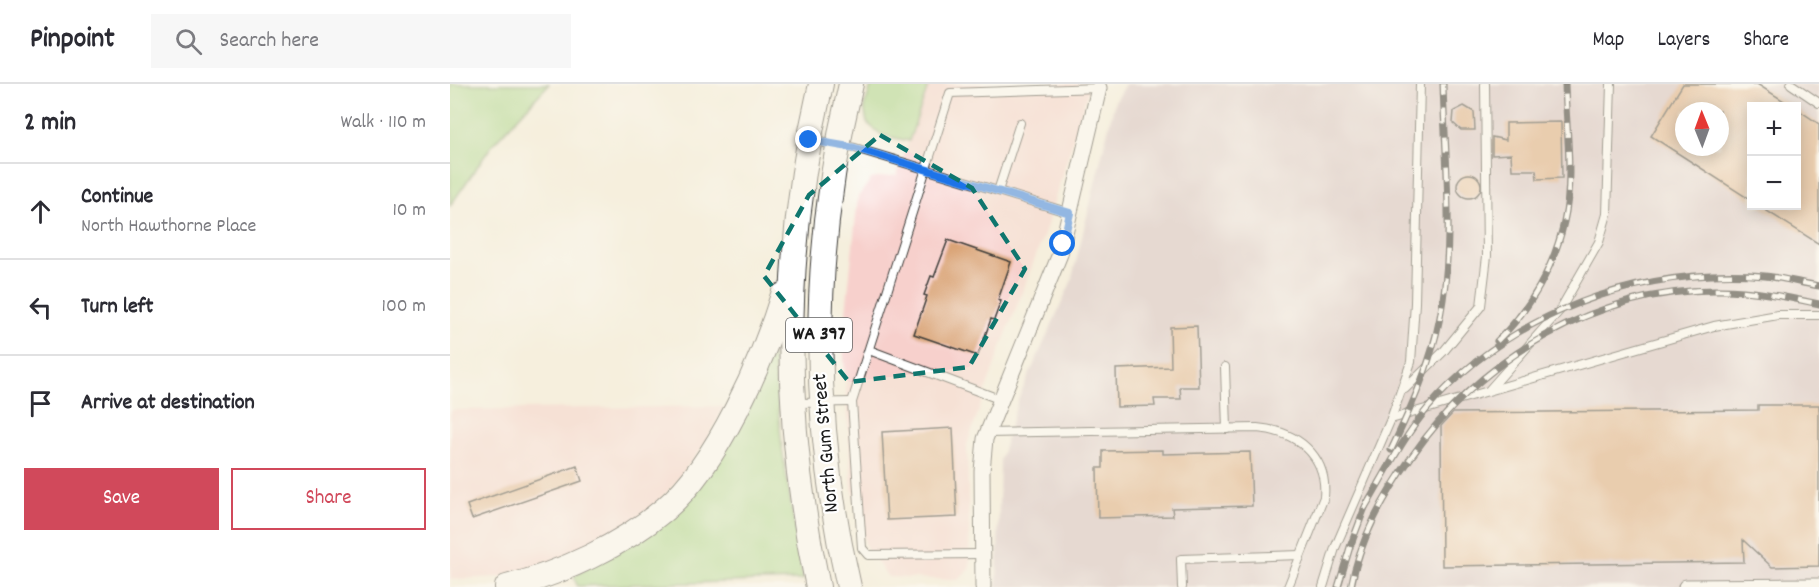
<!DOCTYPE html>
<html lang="en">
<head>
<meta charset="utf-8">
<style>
  :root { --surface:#fff; --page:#f7f7f7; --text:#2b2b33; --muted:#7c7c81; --line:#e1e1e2; --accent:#d1495b }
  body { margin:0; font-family:Dekko,sans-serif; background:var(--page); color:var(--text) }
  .controls { position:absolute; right:18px; top:18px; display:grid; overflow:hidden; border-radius:0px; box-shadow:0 3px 15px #0003 }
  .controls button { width:54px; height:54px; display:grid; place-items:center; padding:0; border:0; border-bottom:2px solid var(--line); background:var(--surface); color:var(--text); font:30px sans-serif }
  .compass { position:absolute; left:1225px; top:18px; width:54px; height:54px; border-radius:50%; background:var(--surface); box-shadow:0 3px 15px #0003; rotate:359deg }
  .stop { position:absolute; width:18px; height:18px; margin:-14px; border:4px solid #1a73e8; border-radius:50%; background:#fff }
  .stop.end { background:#1a73e8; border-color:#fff; box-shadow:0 2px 6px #0008 }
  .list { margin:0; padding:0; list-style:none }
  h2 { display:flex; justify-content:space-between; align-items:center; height:78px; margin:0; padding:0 24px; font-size:26px }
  h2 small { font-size:20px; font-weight:400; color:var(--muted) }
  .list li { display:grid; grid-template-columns:39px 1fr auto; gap:18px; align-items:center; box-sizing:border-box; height:96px; padding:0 24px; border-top:2px solid var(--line) }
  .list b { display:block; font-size:22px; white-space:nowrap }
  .list p { margin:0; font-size:20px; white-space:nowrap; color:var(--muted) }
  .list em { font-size:20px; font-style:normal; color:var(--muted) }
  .actions { display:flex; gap:12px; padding:18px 24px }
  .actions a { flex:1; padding:14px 0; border:2px solid var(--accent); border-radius:0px; text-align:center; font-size:21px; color:var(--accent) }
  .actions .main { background:var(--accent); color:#fff }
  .icon { flex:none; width:33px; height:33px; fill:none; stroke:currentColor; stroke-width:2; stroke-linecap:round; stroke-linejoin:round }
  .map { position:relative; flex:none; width:1369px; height:503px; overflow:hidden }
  header { display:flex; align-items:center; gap:36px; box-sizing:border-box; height:84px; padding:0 30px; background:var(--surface); border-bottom:2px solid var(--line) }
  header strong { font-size:28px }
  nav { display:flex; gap:33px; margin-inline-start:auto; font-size:21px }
  .search { width:420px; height:54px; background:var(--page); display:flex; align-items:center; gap:15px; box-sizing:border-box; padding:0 21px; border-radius:0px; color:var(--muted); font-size:22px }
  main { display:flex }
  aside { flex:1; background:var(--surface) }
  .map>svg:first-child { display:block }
</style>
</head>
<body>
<header>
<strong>Pinpoint</strong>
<div class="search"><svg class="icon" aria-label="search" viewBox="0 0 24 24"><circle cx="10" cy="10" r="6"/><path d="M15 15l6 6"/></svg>Search here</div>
<nav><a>Map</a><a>Layers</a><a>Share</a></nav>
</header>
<main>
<aside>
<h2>2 min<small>Walk · 110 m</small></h2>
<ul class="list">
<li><svg class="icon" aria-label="ahead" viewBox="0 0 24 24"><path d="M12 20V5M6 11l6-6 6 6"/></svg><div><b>Continue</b><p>North Hawthorne Place</p></div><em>10 m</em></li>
<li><svg class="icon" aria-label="left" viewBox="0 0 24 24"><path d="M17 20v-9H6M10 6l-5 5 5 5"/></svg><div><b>Turn left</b></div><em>100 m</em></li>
<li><svg class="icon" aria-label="arrive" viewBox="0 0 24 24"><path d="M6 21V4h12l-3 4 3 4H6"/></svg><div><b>Arrive at destination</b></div></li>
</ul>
<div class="actions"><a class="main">Save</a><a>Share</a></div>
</aside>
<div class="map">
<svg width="1369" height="503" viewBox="0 0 1369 503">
  <rect width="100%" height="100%" fill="#fff"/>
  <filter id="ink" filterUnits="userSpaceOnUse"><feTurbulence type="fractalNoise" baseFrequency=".0167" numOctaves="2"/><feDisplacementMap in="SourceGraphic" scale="12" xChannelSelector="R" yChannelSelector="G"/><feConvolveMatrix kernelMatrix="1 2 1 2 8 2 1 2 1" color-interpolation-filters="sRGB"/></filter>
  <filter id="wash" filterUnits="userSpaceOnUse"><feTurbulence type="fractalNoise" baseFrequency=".008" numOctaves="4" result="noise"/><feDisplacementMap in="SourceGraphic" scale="24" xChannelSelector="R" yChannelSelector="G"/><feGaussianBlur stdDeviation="1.35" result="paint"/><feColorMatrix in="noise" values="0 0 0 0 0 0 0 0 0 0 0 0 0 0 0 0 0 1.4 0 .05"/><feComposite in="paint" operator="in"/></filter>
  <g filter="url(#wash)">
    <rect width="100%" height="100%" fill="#f5efdd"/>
    <g fill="#f7d0cc">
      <polygon points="479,0 640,0 594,151 547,274 517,361 520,484 508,496 438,493 416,463 402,403 393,257 408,113 421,95 447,91"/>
      <polygon points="274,322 257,357 222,403 203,422 160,454 77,488 52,493 0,495 0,326"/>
    </g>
    <path fill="#d2bec3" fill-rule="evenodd" d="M675 0H1369V503H547L550 376 568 316 621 198 665 17ZM1302 22H1346V122H1302ZM1234 27H1270V63H1234Z"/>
    <g fill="#a3d585" stroke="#607850" stroke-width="1.5">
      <polygon points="0,0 99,0 43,60 0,122"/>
      <polygon points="422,0 479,0 459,57 432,51 417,39 414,23"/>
      <polygon points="323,271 332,364 353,496 127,502 124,492 193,451"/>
    </g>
    <g id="blocks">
      <g fill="#daa477" fill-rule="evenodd">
        <path d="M1233 0H1307L1342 22H1302V117L1201 52ZM1234 27H1270V63H1234Z"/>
        <polygon points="1014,22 1024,28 1025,46 1011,46 1003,39 1004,27"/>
        <polygon points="1347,25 1369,40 1369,160 1309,122 1347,122"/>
        <polygon points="1111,38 1112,94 1087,95 1086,86 1062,86 1061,70 1042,71 1042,53 1056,56 1056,39"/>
        <circle cx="1019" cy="102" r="12"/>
        <polygon points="498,156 561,178 548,216 551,217 544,236 541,235 528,272 464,250 477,212 474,211 481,192 484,193"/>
        <polygon points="747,242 749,303 730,303 731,315 704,315 705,322 667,323 666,285 721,283 720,243"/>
        <polygon points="1308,321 1369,321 1369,482 1322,483 1293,456 1294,478 992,482 991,342 1003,329 1308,326"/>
        <polygon points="503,344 507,433 437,436 432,348"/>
        <polygon points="713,366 713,370 800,368 802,422 722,424 723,432 648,434 647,384 653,384 653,367"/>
        <polygon points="127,382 132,397 22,435 17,421"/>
      </g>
    </g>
  </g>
  <g filter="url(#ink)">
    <use href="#blocks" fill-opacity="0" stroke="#3d3c39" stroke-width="1.5"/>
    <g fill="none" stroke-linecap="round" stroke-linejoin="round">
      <g stroke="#3d3c39" stroke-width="10">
        <g id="lane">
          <polyline points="1341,0 1369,19"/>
          <polyline points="364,57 405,64 548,107 570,39"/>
          <polyline points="548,107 620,129"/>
          <polyline points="419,266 549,315"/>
          <polyline points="775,283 777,345"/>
          <polyline points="955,305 994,267 1031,222 1037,172 1035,0"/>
          <polyline points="1040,305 1110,226 1149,158 1157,130 1161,0"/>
          <polyline points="347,319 402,318"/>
          <polyline points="941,335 1264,242 1328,231 1369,231"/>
          <path d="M538 349 807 344C846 347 878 371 874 413L838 503"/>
          <polyline points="533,470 418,471 412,464 402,318 500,9 649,4 650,1"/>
          <polyline points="732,503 731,475 850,471"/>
          <polyline points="873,503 885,464 941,335 961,278 965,219 970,0"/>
        </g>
      </g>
      <g stroke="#3d3c39" stroke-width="17">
        <g id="street">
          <polyline points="533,503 532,387 535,355 610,170 649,4"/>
          <polyline points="1236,503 1369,502"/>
        </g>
      </g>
      <g stroke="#3d3c39" stroke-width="26">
        <g id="primary">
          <path d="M57 503C112 489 171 462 215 425 268 380 313 276 333 211"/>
          <path d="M368 503C332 336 332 167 371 0"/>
          <path d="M399 503C360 336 361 167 401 0"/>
        </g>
      </g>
      <use href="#lane" stroke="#fff" stroke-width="8"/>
      <use href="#street" stroke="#fff" stroke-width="15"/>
      <use href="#primary" stroke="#fff" stroke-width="24"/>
      <g stroke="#1c1c1c" stroke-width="7">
        <g id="rail">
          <path d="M1047 257C1080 226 1104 183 1114 138 1124 95 1116 44 1115 0"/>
          <path d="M941 366C961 324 981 280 990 233 1005 158 995 76 993 0"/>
          <path d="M914 425C934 392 952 355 977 325 1059 229 1190 182 1315 192 1333 194 1351 199 1369 202"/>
          <polyline points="888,503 900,463 917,418"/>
          <path d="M901 503C910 454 934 412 962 372 1031 274 1147 204 1270 206 1304 206 1336 213 1369 220"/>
        </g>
      </g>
      <use href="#rail" stroke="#fff" stroke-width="4.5" stroke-dasharray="14" stroke-linecap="butt"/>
    </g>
  </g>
  <g fill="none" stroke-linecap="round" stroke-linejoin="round" filter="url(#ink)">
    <polyline stroke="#1a73e8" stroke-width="8" points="359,56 405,64 620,129 613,160"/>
  </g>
  <path d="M0 0H1369V503H0ZM430 51 522 104 575 185 519 283 399 298 314 192 359 111Z" fill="#f5efdd" fill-opacity=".55" fill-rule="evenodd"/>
  <path fill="none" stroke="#0f766e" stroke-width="4.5" stroke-dasharray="12 8" stroke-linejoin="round" d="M430 51 522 104 575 185 519 283 399 298 314 192 359 111Z"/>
  <g text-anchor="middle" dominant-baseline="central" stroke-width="4.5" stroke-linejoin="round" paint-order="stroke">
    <rect fill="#fff" stroke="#606060" stroke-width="1.5" x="336" y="234" width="66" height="34" rx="4.5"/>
    <g font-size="20" font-weight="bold" fill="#1c1c1c">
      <text x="369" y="251">WA 397</text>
    </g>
    <g font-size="21" fill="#1c1c1c" stroke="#fff">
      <text transform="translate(377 359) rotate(-95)">North Gum Street</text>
    </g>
  </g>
</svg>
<div class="controls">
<button>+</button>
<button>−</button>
</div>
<svg class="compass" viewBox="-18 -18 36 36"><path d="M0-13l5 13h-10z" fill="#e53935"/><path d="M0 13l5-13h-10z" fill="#7c7c81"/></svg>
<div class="stop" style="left:613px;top:160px"></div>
<div class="stop end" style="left:359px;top:56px"></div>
</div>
</main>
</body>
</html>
